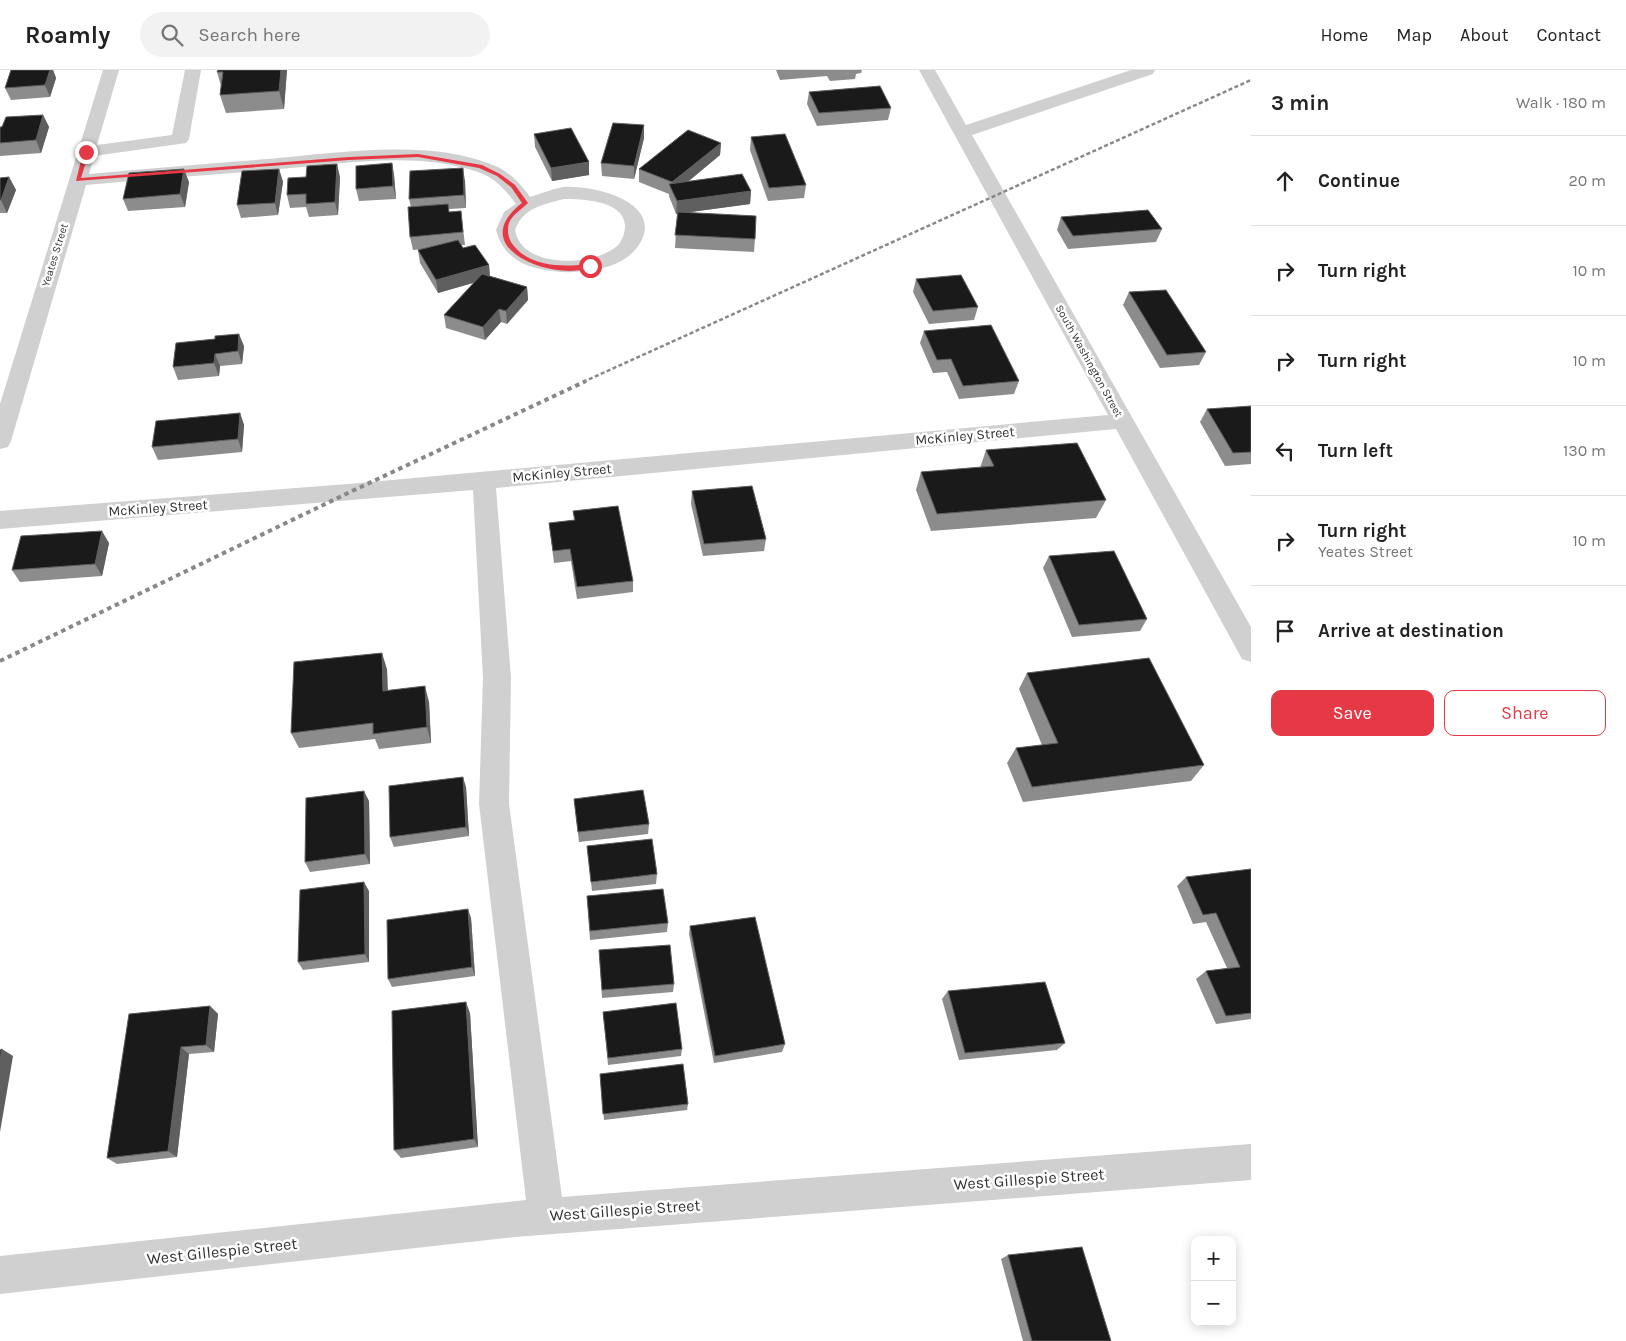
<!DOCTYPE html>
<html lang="en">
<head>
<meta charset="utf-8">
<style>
  :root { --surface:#fff; --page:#f2f2f2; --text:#222; --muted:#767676; --line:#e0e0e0; --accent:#e63946 }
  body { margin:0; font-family:Karla,sans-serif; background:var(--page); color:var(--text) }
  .controls { position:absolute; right:15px; bottom:15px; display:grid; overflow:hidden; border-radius:10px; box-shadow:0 2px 12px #0003 }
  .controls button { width:45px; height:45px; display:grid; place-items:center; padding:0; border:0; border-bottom:1px solid var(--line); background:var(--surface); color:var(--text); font:25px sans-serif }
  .stop { position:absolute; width:15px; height:15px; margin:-11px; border:4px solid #e63946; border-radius:50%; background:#fff }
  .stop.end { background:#e63946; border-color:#fff; box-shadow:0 1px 5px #0008 }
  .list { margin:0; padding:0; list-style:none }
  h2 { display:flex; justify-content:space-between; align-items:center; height:65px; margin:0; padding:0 20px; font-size:21px }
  h2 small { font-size:16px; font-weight:400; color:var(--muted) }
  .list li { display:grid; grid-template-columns:32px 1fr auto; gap:15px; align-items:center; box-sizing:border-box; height:90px; padding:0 20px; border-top:1px solid var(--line) }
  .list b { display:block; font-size:19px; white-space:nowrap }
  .list p { margin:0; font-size:16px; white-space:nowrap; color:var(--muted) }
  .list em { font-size:16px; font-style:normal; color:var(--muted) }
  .actions { display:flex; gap:10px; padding:15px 20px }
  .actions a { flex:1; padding:11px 0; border:1px solid var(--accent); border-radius:10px; text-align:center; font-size:18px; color:var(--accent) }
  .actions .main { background:var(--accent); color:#fff }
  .icon { flex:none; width:28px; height:28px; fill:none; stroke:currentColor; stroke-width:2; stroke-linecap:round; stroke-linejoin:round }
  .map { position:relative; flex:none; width:1251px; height:1271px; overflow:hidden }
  header { display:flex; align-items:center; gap:30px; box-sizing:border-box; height:70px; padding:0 25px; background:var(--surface); border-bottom:1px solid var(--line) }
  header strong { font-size:24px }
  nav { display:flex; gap:28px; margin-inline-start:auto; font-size:18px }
  .search { width:350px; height:45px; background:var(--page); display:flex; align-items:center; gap:12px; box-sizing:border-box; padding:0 18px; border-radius:28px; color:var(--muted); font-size:19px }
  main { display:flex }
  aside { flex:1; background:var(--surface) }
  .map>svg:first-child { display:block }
</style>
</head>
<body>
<header>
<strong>Roamly</strong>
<div class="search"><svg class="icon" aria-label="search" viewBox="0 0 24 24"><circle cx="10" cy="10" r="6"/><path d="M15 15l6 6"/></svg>Search here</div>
<nav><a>Home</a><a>Map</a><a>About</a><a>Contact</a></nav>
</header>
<main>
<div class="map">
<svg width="1251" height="1271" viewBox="0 0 1251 1271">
  <rect width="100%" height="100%" fill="#fff"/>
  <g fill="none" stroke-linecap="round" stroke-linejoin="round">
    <g fill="#d0d0d0" fill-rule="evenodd">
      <path d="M103 0H119L97 75 172 65 185 0H201L189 69 186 73 94 86 89 104C148 98 208 94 267 89 335 83 429 68 493 95 509 101 520 113 530 127 540 124 552 119 563 117 596 114 672 135 635 180 613 207 544 208 517 190 505 182 500 173 496 160L504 142 516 134C505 119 493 106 475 101 413 81 342 94 279 99 215 105 150 109 86 115L11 371 8 377 0 379V334ZM564 129C582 129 623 130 625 155 625 163 623 170 617 176 596 195 535 198 519 171 517 168 516 164 515 160 524 137 542 135 564 129Z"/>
      <polygon points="919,0 935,0 966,55 1131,0 1155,0 1153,4 972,65 1251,557 1251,592 1242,589 1116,359 496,418 511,608 509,734 562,1127 1251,1074 1251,1110 515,1167 0,1224 0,1186 526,1130 479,734 483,608 473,420 0,459 0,441 348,414 1108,345"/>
    </g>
    <polyline stroke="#888" stroke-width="2.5" stroke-dasharray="4 2.5" stroke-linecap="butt" points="583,312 1251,10"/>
    <polyline stroke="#888" stroke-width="4" stroke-dasharray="4.5 4" stroke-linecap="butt" points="0,591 348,423 586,311"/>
  </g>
  <g fill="#8c8c8c">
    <polygon points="11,0 53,0 56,8 50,27 11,30 5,18"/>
    <polygon points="218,0 287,0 284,39 226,43 220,25 221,16 217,2"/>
    <polygon points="776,0 862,0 861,3 856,4 855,9 830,11 827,6 780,10"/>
    <polygon points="809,22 891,38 888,50 817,56 807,34"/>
    <polygon points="43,45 49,57 41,83 0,86 0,57"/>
    <polygon points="534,64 589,105 552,111 535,77"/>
    <polygon points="751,67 806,115 804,128 768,131 750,80"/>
    <polygon points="644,68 634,109 602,106 601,93"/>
    <polygon points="721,73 720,85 689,111 751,121 750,134 683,143 755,169 754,182 675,178 677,143 676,144 669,126 669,124 639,112 639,99"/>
    <polygon points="392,93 394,105 396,129 359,131 356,119"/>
    <polygon points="279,99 283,112 278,145 241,148 237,135"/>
    <polygon points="9,107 16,120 7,143 0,143 0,108"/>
    <polygon points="340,107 338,145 309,147 306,137 290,138 287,125"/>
    <polygon points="465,111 466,138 449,139 449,142 461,141 465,175 461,175 463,178 489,195 490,206 527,217 528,230 507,254 501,252 485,270 446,258 444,245 473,213 438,223 420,193 418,180 424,179 413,180 410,167 411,137 409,129"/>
    <polygon points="189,112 185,137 128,141 123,129"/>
    <polygon points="1061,147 1162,159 1156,172 1068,179 1057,160"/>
    <polygon points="916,209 978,237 974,250 929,254 913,222"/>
    <polygon points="1129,222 1206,282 1199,295 1160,298 1123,235"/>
    <polygon points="924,261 1019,311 1014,324 959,329 947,302 933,303 920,273"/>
    <polygon points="215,269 244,276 242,294 220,296 219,306 178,310 173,297"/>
    <polygon points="1251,336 1251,394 1225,396 1200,352 1207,339"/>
    <polygon points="240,343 244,355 242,382 158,390 152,377"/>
    <polygon points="986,380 1106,430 1096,448 931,461 916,420 921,402 980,398"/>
    <polygon points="692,421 766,469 764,481 703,486 691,434"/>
    <polygon points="573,441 633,511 633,522 577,529 571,491 554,493 549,453 574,450"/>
    <polygon points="109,473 102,506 20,512 12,500"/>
    <polygon points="1049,486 1147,549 1140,561 1072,567 1043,498"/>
    <polygon points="387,599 388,621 429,632 431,673 379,679 375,669 299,678 291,663"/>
    <polygon points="1027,603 1204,695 1191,711 1023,732 1007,693 1016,678 1042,675 1019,619"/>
    <polygon points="466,717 469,766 394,777 390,767"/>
    <polygon points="574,729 649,754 648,764 579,772"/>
    <polygon points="369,731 370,794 310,802 305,792"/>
    <polygon points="587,776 657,804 656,814 592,821"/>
    <polygon points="1251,799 1251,949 1216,954 1196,909 1206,901 1227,898 1206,852 1193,854 1177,816 1186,807"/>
    <polygon points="369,821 369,892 303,900 298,892"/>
    <polygon points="587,826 668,853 667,862 590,870"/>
    <polygon points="471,848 475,906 392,917 388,909"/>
    <polygon points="690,856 785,974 782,982 714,993 689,864"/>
    <polygon points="599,880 674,914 673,922 602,928"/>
    <polygon points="948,921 1065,973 1057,980 959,990 942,929"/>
    <polygon points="210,936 218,944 214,982 189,984 177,1087 117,1094 107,1088 129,944"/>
    <polygon points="603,942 682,979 681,986 608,995"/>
    <polygon points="470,943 478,1077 401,1088 394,1080"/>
    <polygon points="600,1004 688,1034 687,1040 604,1050"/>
    <polygon points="1008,1185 1111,1271 1023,1271 1001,1189"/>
  </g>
  <g fill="#5f5f5f">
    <polygon points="50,0 53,0 56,8 50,27 45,15"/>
    <polygon points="281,0 287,0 284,39 279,21"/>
    <polygon points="43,45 49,57 41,83 36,70"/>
    <polygon points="644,55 644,68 634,109 634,96"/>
    <polygon points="721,73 720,85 674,123 672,120 672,112"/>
    <polygon points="589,92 589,105 552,111 551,98"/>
    <polygon points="392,93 394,105 396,129 393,116"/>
    <polygon points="337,94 340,107 338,145 335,132"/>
    <polygon points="463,98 465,111 466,138 464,125"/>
    <polygon points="184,99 189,112 185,137 180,124"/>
    <polygon points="279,99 283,112 278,145 275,133"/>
    <polygon points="9,107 16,120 7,143 1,130"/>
    <polygon points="751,121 750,134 676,144 677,131"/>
    <polygon points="489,195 490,208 438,223 436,210"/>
    <polygon points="527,217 528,230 507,254 506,241"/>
    <polygon points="499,239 501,252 485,270 483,257"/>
    <polygon points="239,264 244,276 242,294 238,281"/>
    <polygon points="215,284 220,296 219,306 214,293"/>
    <polygon points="240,343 244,355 242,382 238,369"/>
    <polygon points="102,461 109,473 102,506 95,494"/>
    <polygon points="382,583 387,599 388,637 383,621"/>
    <polygon points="425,616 429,632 431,673 427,657"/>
    <polygon points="463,707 466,717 469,766 466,757"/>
    <polygon points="364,721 369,731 370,794 365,784"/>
    <polygon points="364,812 369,821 369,892 365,884"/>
    <polygon points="468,839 471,848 475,906 472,897"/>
    <polygon points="466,932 470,943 478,1077 474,1069"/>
    <polygon points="210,936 218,944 214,982 206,975"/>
    <polygon points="181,977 189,984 177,1087 168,1081"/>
    <polygon points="2,979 13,986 0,1062 0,990"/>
  </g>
  <g fill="#1a1a1a" stroke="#5f5f5f">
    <polygon points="11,0 50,0 45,15 5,18"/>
    <polygon points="218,0 281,0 279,21 220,25 223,2 217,2"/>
    <polygon points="880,16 891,38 819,43 809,22"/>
    <polygon points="43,45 36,70 0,73 0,57 2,57 6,47"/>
    <polygon points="613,53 644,55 634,96 601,93"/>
    <polygon points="571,58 589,92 551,98 534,64"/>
    <polygon points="688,60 721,73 672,112 639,99"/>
    <polygon points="785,64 806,115 769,118 751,67"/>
    <polygon points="392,93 393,116 356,119 356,96"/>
    <polygon points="337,94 335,132 306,134 306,124 287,125 288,108 306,107 307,96"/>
    <polygon points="463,98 464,125 409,129 410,101"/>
    <polygon points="184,99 180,124 123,129 129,103"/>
    <polygon points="279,99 275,133 237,135 242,101"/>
    <polygon points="742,104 751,121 677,131 669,114"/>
    <polygon points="9,107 1,130 0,130 0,108"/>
    <polygon points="448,134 449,142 461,141 463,162 410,167 408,137"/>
    <polygon points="1148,140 1162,159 1073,166 1061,147"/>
    <polygon points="678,142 756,146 755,169 675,165"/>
    <polygon points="458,170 463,178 475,175 489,195 436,210 418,180"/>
    <polygon points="482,204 527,217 506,241 499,239 483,257 444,245"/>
    <polygon points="961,205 978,237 933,241 916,209"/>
    <polygon points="1166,220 1206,282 1167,285 1129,222"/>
    <polygon points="991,255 1019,311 963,316 951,289 937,290 924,261"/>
    <polygon points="239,264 238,281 215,284 214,293 173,297 176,273 215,269 215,266"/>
    <polygon points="1251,336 1251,382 1233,383 1207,339"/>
    <polygon points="240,343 238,369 152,377 156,351"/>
    <polygon points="1077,373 1106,430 937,444 921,402 994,396 986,380"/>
    <polygon points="752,416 766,469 704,474 692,421"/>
    <polygon points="618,436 633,511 577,517 570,479 553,481 549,453 575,450 573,441"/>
    <polygon points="102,461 95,494 12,500 21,466"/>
    <polygon points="1114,481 1147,549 1079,555 1049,486"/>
    <polygon points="382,583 383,621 425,616 427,657 373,664 373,653 291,663 294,592"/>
    <polygon points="1149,588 1204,695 1032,717 1016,678 1058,673 1027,603"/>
    <polygon points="463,707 466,757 390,767 389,716"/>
    <polygon points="643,720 649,754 578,762 574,729"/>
    <polygon points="364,721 365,784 305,792 306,728"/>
    <polygon points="652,769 657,804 591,812 587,776"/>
    <polygon points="1251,799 1251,943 1226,946 1206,901 1240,897 1216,843 1203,845 1186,807"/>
    <polygon points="364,812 365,884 298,892 300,820"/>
    <polygon points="663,819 668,853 590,861 587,826"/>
    <polygon points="468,839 472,897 388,909 387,850"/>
    <polygon points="755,847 785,974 715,986 690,856"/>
    <polygon points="670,875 674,914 602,920 599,880"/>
    <polygon points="1045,912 1065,973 965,983 948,921"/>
    <polygon points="466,932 474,1069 394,1080 392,941"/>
    <polygon points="676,933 682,979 608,988 603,942"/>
    <polygon points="210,936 206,975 181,977 168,1081 107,1088 129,944"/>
    <polygon points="2,979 0,990 0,980"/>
    <polygon points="683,994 688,1034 603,1044 600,1004"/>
    <polygon points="1082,1177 1111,1271 1032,1271 1008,1185"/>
  </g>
  <path fill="#e63946" d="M86 80 89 82 81 108 349 87 418 84 482 95 500 104 515 115 528 133C521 140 513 144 509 153 507 159 508 167 511 172 528 198 563 197 590 194L593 196C561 214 461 180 522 133L511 117 497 106 479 98 418 87 349 90 76 111 83 82Z"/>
  <g text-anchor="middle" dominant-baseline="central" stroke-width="5" stroke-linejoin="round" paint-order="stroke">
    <g font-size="11" fill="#333" stroke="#fff">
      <text transform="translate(55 185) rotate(-73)">Yeates Street</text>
      <text transform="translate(1089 291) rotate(61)">South Washington Street</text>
    </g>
    <g font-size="14" fill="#333" stroke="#fff">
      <text transform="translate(965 366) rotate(-5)">McKinley Street</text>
      <text transform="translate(562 403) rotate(-5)">McKinley Street</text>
      <text transform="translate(158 438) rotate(-4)">McKinley Street</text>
    </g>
    <g font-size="16" fill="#333" stroke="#fff">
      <text transform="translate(1029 1109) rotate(-4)">West Gillespie Street</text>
      <text transform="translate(625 1140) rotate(-4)">West Gillespie Street</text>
      <text transform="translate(222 1181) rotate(-6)">West Gillespie Street</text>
    </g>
  </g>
</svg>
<div class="controls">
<button>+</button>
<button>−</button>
</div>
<div class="stop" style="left:590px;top:196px"></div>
<div class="stop end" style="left:86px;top:82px"></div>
</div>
<aside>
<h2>3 min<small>Walk · 180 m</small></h2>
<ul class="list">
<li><svg class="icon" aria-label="ahead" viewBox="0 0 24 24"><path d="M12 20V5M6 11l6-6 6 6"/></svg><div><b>Continue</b></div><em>20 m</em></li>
<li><svg class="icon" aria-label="right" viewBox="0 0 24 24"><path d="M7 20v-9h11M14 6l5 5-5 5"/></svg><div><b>Turn right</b></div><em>10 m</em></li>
<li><svg class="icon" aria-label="right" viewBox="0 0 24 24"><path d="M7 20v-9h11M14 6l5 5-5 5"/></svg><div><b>Turn right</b></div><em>10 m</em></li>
<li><svg class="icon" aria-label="left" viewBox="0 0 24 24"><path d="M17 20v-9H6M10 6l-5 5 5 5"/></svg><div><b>Turn left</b></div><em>130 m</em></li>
<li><svg class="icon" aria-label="right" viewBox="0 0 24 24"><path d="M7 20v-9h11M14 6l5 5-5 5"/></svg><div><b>Turn right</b><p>Yeates Street</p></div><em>10 m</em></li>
<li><svg class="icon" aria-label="arrive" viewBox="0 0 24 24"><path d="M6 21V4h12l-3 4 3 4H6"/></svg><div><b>Arrive at destination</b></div></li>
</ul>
<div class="actions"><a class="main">Save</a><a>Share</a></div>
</aside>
</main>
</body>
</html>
